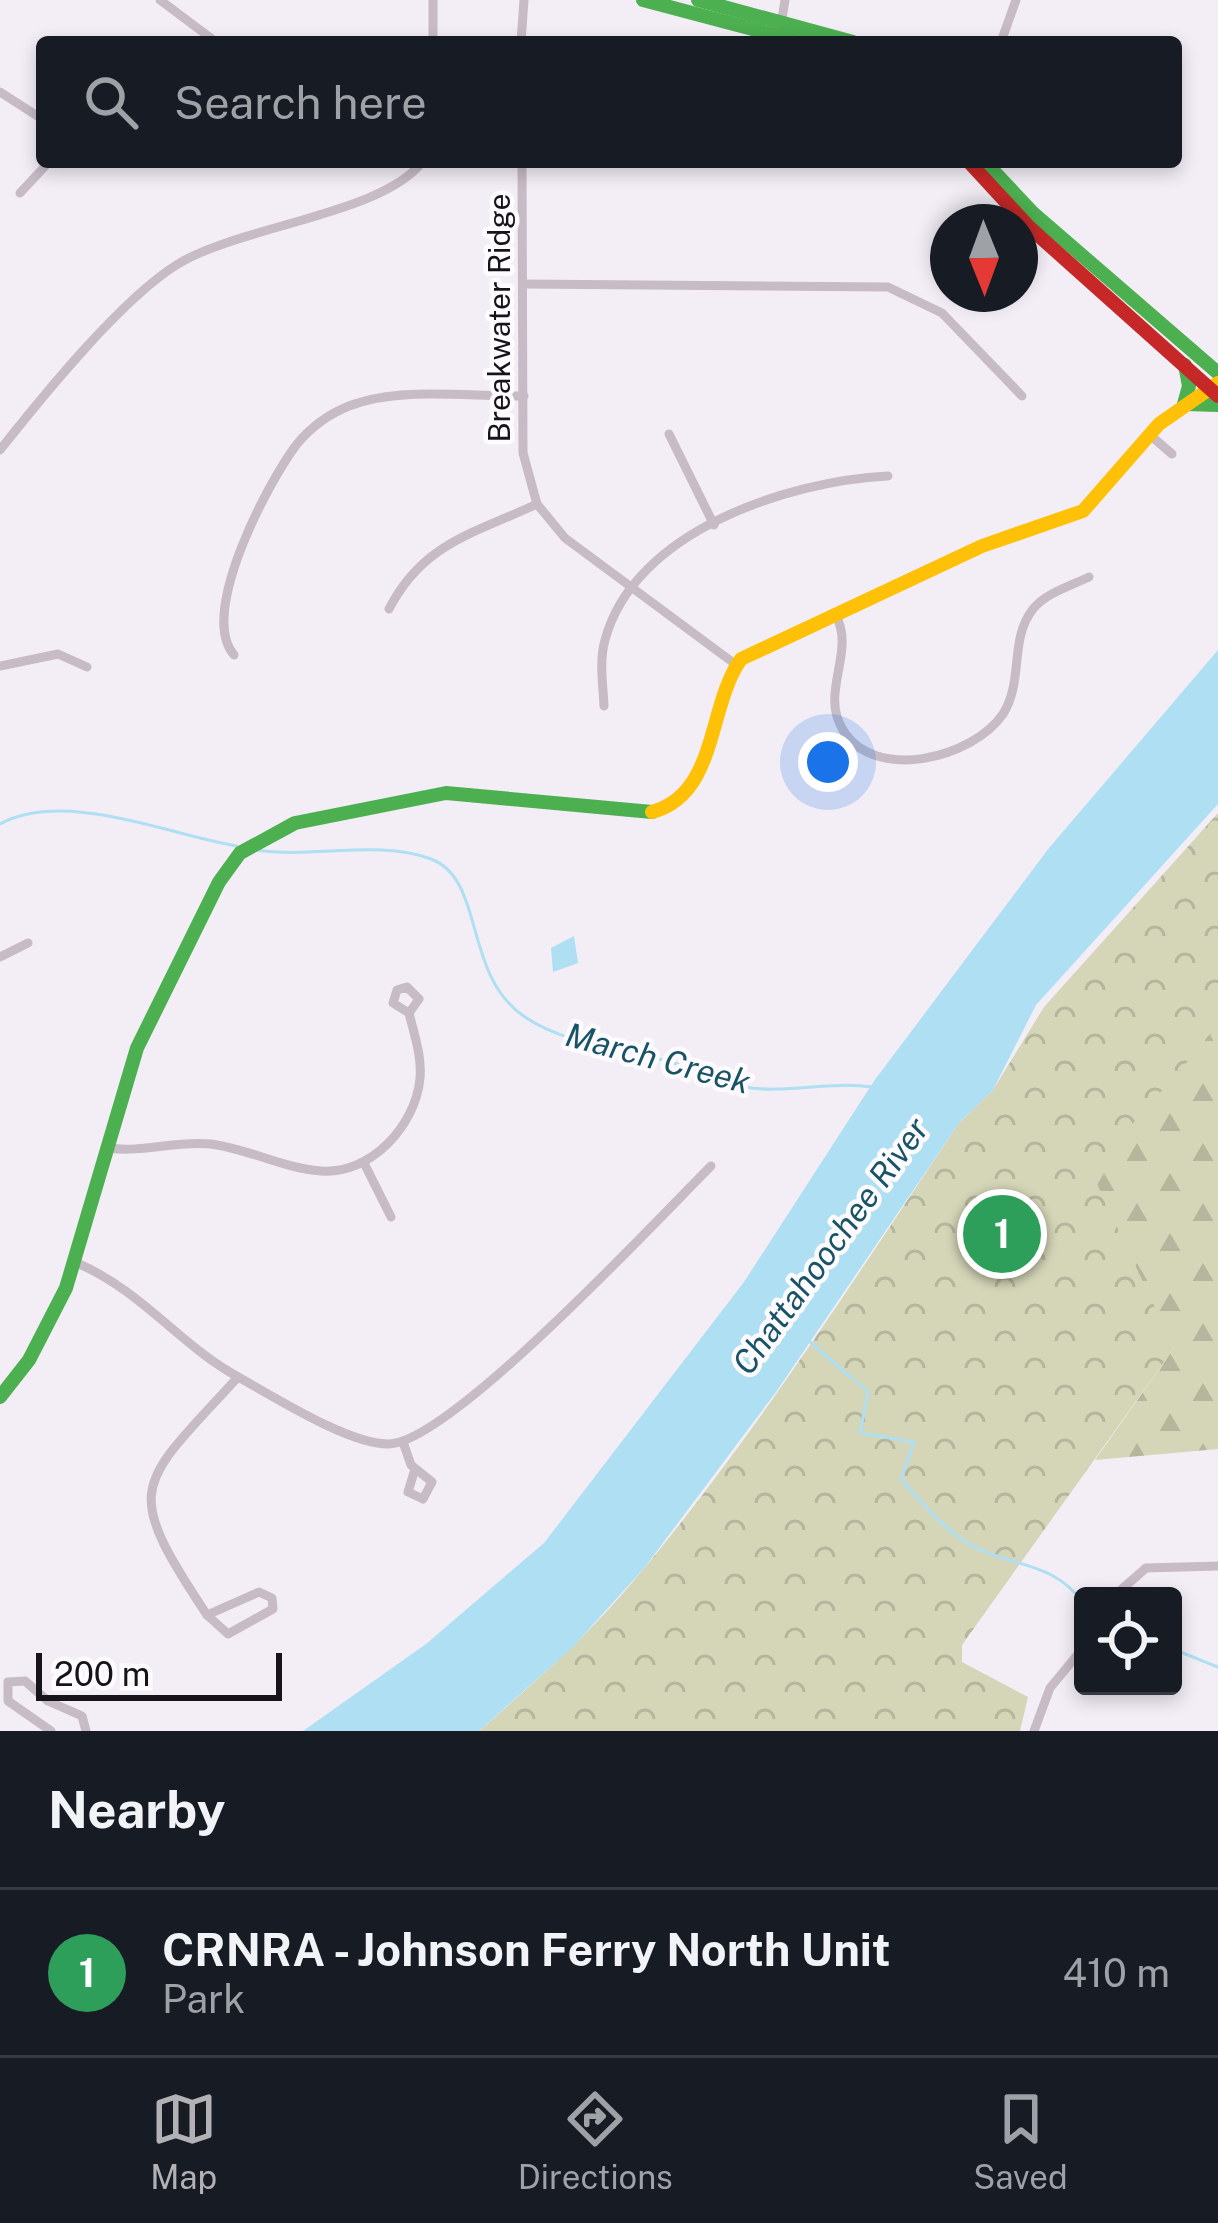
<!DOCTYPE html>
<html lang="en">
<head>
<meta charset="utf-8">
<style>
  :root { --surface:#171b24; --page:#20242c; --text:#f1f3f6; --muted:#9ea1a6; --line:#363941; --accent:#b2b1b5 }
  body { margin:0; font-family:"Public Sans",sans-serif; background:var(--page); color:var(--text) }
  .controls { position:absolute; right:36px; bottom:36px; display:grid; overflow:hidden; border-radius:12px; box-shadow:0 6px 18px #0003 }
  .controls button { width:108px; height:108px; display:grid; place-items:center; padding:0; border:0; border-bottom:3px solid var(--line); background:var(--surface); color:var(--text); font:60px sans-serif }
  .compass { position:absolute; left:930px; top:204px; width:108px; height:108px; border-radius:50%; background:var(--surface); box-shadow:0 6px 18px #0003; rotate:179deg }
  .scale { position:absolute; left:36px; bottom:30px; width:246px; box-sizing:border-box; padding-left:12px; border:6px solid #171419; border-top:0; font-size:33px; line-height:42px; white-space:nowrap; color:#171419; -webkit-text-stroke:9px #fdfbfe; paint-order:stroke }
  .you { position:absolute; left:828px; top:762px; width:42px; height:42px; margin:-30px; border:9px solid #fff; border-radius:50%; background:#1a73e8; box-shadow:0 0 0 18px #1a73e833 }
  .badge { display:grid; place-items:center; width:78px; height:78px; border-radius:50%; background:var(--accent); color:#fff; font-size:39px; font-weight:700 }
  .pin { position:absolute; translate:-50% -50%; border:6px solid #fff; box-shadow:0 3px 12px #0006 }
  .list { margin:0; padding:0; list-style:none }
  h2 { display:flex; justify-content:space-between; align-items:center; height:156px; margin:0; padding:0 48px; font-size:51px }
  h2 small { font-size:39px; font-weight:400; color:var(--muted) }
  .list li { display:grid; grid-template-columns:78px 1fr auto; gap:36px; align-items:center; box-sizing:border-box; height:168px; padding:0 48px; border-top:3px solid var(--line) }
  .list b { display:block; font-size:45px; white-space:nowrap }
  .list p { margin:0; font-size:39px; white-space:nowrap; color:var(--muted) }
  .list em { font-size:39px; font-style:normal; color:var(--muted) }
  .icon { flex:none; width:66px; height:66px; fill:none; stroke:currentColor; stroke-width:2; stroke-linecap:round; stroke-linejoin:round }
  .map { position:relative; flex:none; width:1218px; height:1731px; overflow:hidden }
  .search { position:absolute; background:var(--surface); box-shadow:0 6px 18px #0003; left:36px; right:36px; top:36px; height:132px; display:flex; align-items:center; gap:30px; box-sizing:border-box; padding:0 42px; border-radius:12px; color:var(--muted); font-size:45px }
  .sheet { height:324px; background:var(--surface) }
  nav { display:flex; justify-content:space-around; align-items:center; box-sizing:border-box; height:168px; border-top:3px solid var(--line); background:var(--surface); font-size:33px; color:var(--muted) }
  nav a { display:grid; justify-items:center; gap:6px }
  nav .on { color:var(--accent) }
  .map>svg:first-child { display:block }
</style>
</head>
<body>
<div class="map">
<svg width="1218" height="1731" viewBox="0 0 1218 1731">
  <defs>
    <pattern id="forest-firs" width="22" height="20" patternUnits="userSpaceOnUse" patternTransform="scale(3)"><rect width="22" height="20" fill="#d5d5b8"/><path d="M5 1l3.5 6h-7zM16 11l3.5 6h-7z" fill="#b6b69e"/></pattern>
    <pattern id="park-crowns" width="20" height="18" patternUnits="userSpaceOnUse" patternTransform="scale(3)"><rect width="20" height="18" fill="#d5d5b8"/><path d="M2 6a3 3 0 1 1 6 0M12 15a3 3 0 1 1 6 0" fill="none" stroke="#b6b69e"/></pattern>
  </defs>
  <rect width="100%" height="100%" fill="#f3eef6"/>
  <polygon fill="url(#forest-firs)" points="1218,1006 1218,1449 1095,1460 1174,1348 1072,1149"/>
  <path fill="url(#park-crowns)" d="M1218 813V1027L1091 1171 1174 1348 962 1645V1662L1028 1697 1020 1731H479C529 1687 581 1642 624 1592 747 1449 854 1279 959 1123L993 1090 1044 1007Z"/>
  <g fill="#aedff2">
    <polygon points="1218,650 1218,804 1036,1005 993,1090 959,1123 776,1392 645,1567 572,1648 479,1731 303,1731 426,1644 544,1543 744,1282 874,1081 1049,848"/>
    <polygon points="574,936 578,963 553,972 551,948"/>
  </g>
  <g fill="none" stroke-linecap="round" stroke-linejoin="round">
    <g stroke="#aedff2" stroke-width="3">
      <path d="M0 824C65 789 169 835 237 846"/>
      <path d="M256 850C312 859 378 839 431 859 486 880 462 975 525 1017 565 1045 628 1049 674 1063 698 1070 719 1084 744 1087 786 1094 829 1081 872 1087"/>
      <polyline points="809,1341 853,1379"/>
      <path d="M857 1382 868 1392 860 1433 914 1442 901 1479C921 1502 942 1528 969 1544 1011 1568 1053 1560 1083 1603"/>
      <polyline points="1173,1649 1218,1667"/>
    </g>
    <g stroke="#c7bbc6" stroke-width="9">
      <polyline points="160,0 216,42"/>
      <polyline points="781,25 785,0"/>
      <polyline points="433,42 433,0"/>
      <polyline points="521,42 524,0"/>
      <polyline points="1001,42 1016,0"/>
      <polyline points="0,92 42,119"/>
      <polyline points="522,162 523,453 537,504 565,538 735,664"/>
      <polyline points="20,193 49,162"/>
      <polyline points="524,284 888,287 942,313 1022,396"/>
      <polyline points="669,434 714,525"/>
      <polyline points="1150,435 1172,454"/>
      <path d="M0 450C42 397 122 298 178 264 240 226 383 214 422 162"/>
      <path d="M389 609C423 543 473 534 537 504"/>
      <path d="M835 614C857 651 819 692 843 730 875 783 973 758 1003 714 1024 681 1009 639 1033 609 1046 593 1070 586 1089 577"/>
      <path d="M234 655C198 614 268 482 297 444 311 427 329 414 349 406 400 386 469 397 524 396"/>
      <polyline points="0,666 58,654 87,667"/>
      <path d="M604 706C603 685 599 661 605 640 634 531 788 481 888 476"/>
      <polyline points="0,957 28,943"/>
      <path d="M109 1148C143 1153 177 1140 211 1144 249 1149 283 1168 321 1171 370 1175 416 1126 420 1078 422 1056 414 1034 409 1013L419 999 407 987 397 990 393 1003 409 1013"/>
      <polyline points="364,1163 391,1217"/>
      <path d="M77 1263C144 1292 179 1345 240 1378 276 1398 350 1445 389 1444 451 1442 658 1219 711 1166"/>
      <polyline points="403,1442 411,1465 432,1482 423,1499 408,1492 415,1469"/>
      <polygon points="259,1592 272,1598 273,1609 228,1634 207,1615"/>
      <polyline points="1114,1596 1146,1568 1218,1566"/>
      <path d="M207 1615C120 1484 138 1487 238 1377"/>
      <polyline points="51,1731 8,1701 8,1682 25,1681 48,1701 82,1716 86,1731"/>
      <polyline points="1034,1731 1050,1688 1083,1648"/>
    </g>
    <g stroke="#4caf50" stroke-width="14">
      <polyline points="643,0 802,42"/>
      <polyline points="698,0 853,42"/>
      <polyline points="985,162 1033,213 1218,373"/>
      <polyline points="1184,404 1189,386 1185,365"/>
      <polyline points="1185,404 1218,405"/>
      <polyline points="0,1397 29,1360 66,1288 137,1048 219,882 240,853 295,823 446,793 652,812"/>
    </g>
    <path stroke="#ffc107" stroke-width="14" d="M652 812C718 794 707 707 741 659L982 546 1083 511 1159 424 1218 383"/>
    <polyline stroke="#c62828" stroke-width="14" points="969,162 1029,227 1218,396"/>
  </g>
  <g text-anchor="middle" dominant-baseline="central" stroke-width="9" stroke-linejoin="round" paint-order="stroke">
    <g font-size="30" fill="#171419" stroke="#fdfbfe">
      <text transform="translate(499 318) rotate(-90)">Breakwater Ridge</text>
    </g>
    <g font-size="33" font-style="italic" fill="#195466" stroke="#fdfbfe">
      <text transform="translate(658 1058) rotate(15)">March Creek</text>
      <text transform="translate(830 1246) rotate(-54)">Chattahoochee River</text>
    </g>
  </g>
</svg>
<div class="controls">
<button><svg class="icon" aria-label="locate" viewBox="0 0 24 24"><circle cx="12" cy="12" r="6"/><path d="M12 2v4M12 18v4M2 12h4M18 12h4"/></svg></button>
</div>
<svg class="compass" viewBox="-18 -18 36 36"><path d="M0-13l5 13h-10z" fill="#e53935"/><path d="M0 13l5-13h-10z" fill="#9ea1a6"/></svg>
<div class="scale">200 m</div>
<div class="you"></div>
<div class="pin badge" style="left:1002px;top:1234px;background:#2e9e5b">1</div>
<div class="search"><svg class="icon" aria-label="search" viewBox="0 0 24 24"><circle cx="10" cy="10" r="6"/><path d="M15 15l6 6"/></svg>Search here</div>
</div>
<section class="sheet">
<h2>Nearby<small></small></h2>
<ul class="list">
<li><span class="badge" style="background:#2e9e5b">1</span><div><b>CRNRA - Johnson Ferry North Unit</b><p>Park</p></div><em>410 m</em></li>
</ul>
</section>
<nav>
<a class="on"><svg class="icon" aria-label="map" viewBox="0 0 24 24"><path d="M3 6l6-2 6 2 6-2v14l-6 2-6-2-6 2zM9 4v14M15 6v14"/></svg>Map</a>
<a><svg class="icon" aria-label="directions" viewBox="0 0 24 24"><path d="M12 3l9 9-9 9-9-9zM9 14v-3h6M13 9l2 2-2 2"/></svg>Directions</a>
<a><svg class="icon" aria-label="saved" viewBox="0 0 24 24"><path d="M7 4h10v16l-5-4-5 4z"/></svg>Saved</a>
</nav>
</body>
</html>
